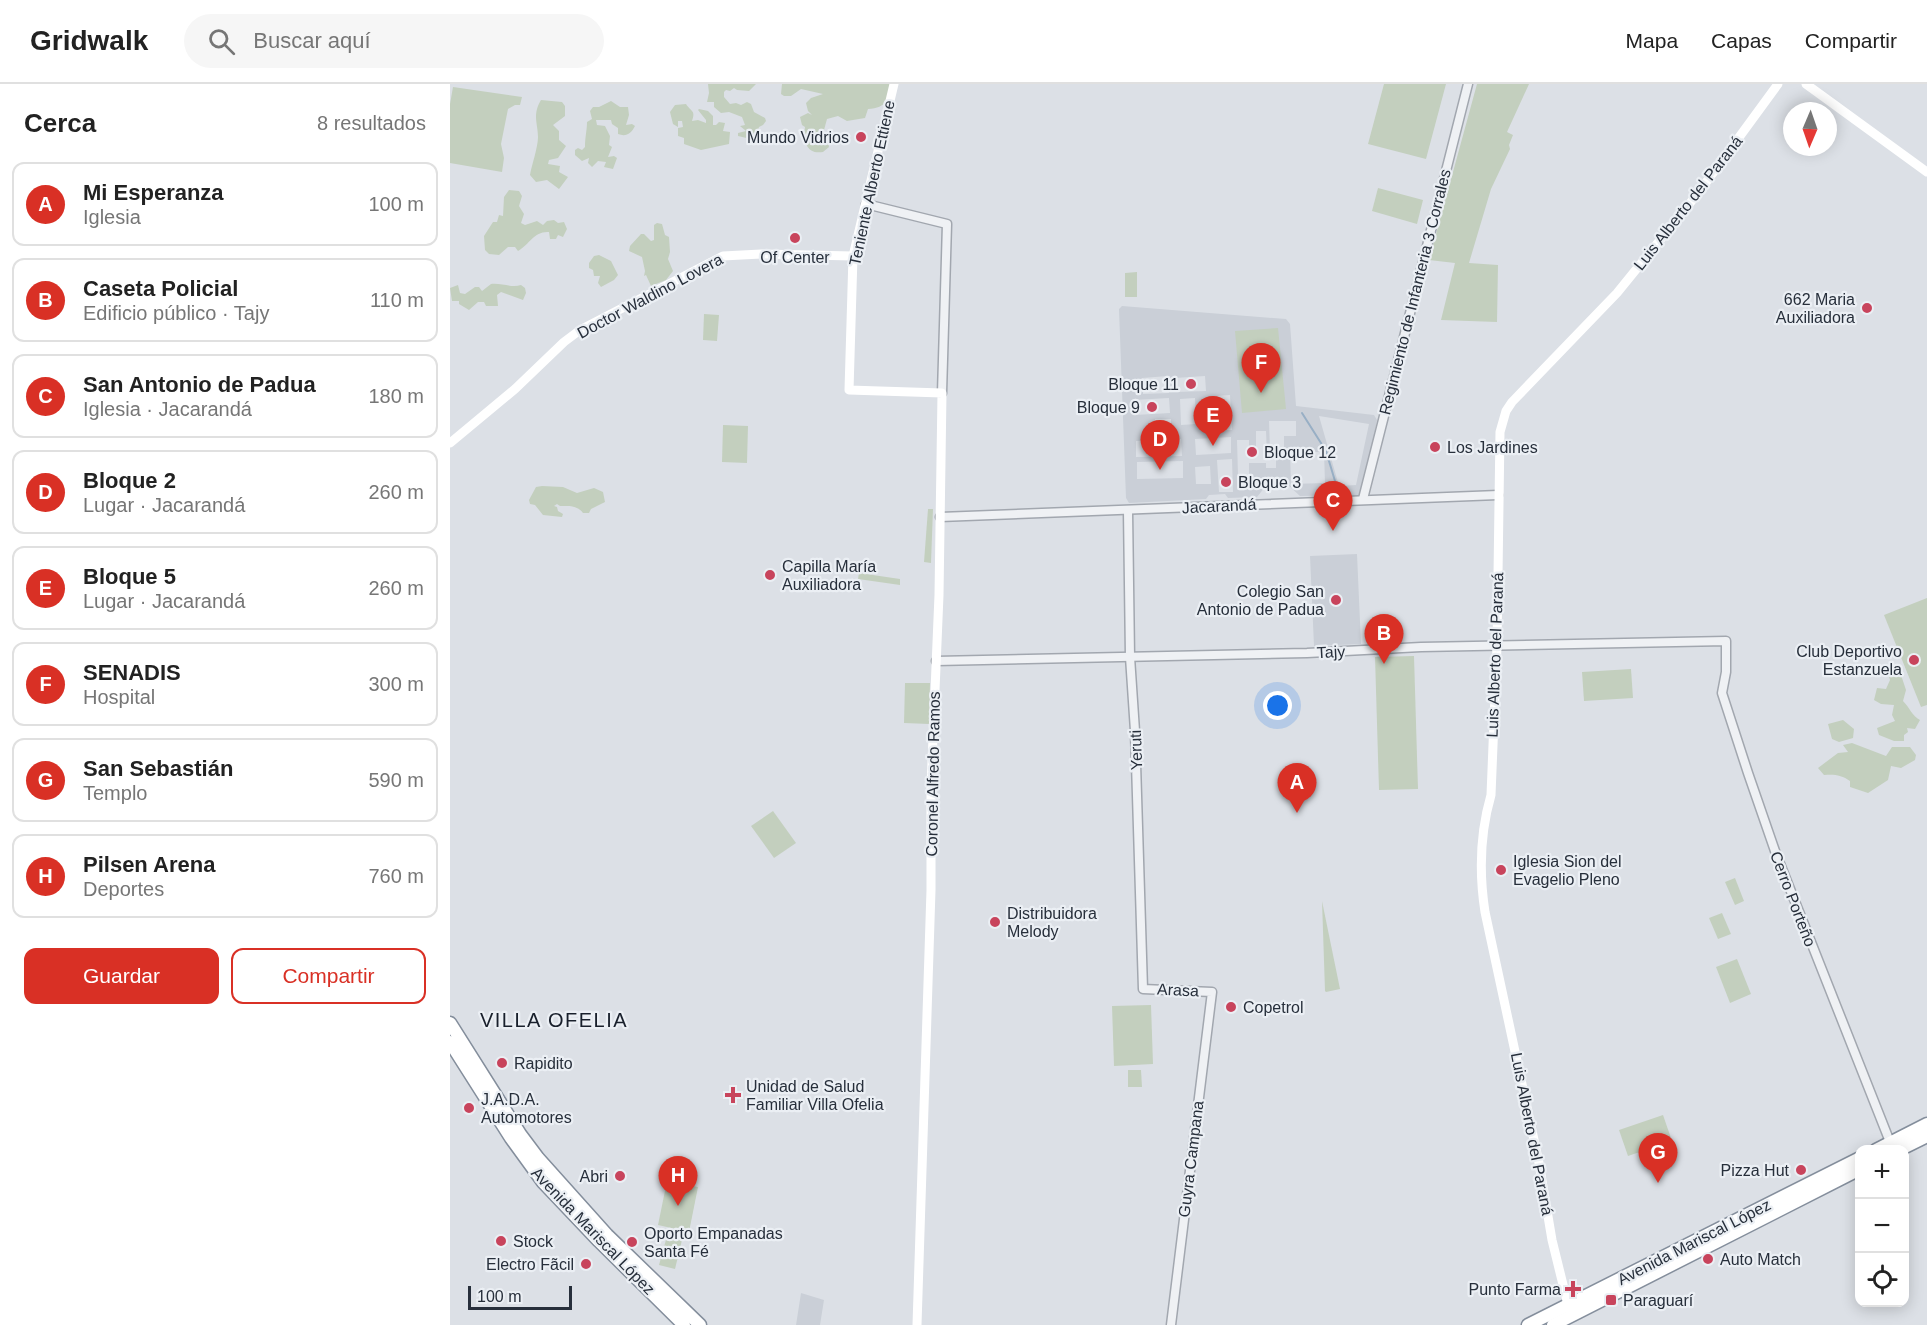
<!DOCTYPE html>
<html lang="es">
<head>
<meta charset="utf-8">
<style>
  :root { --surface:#fff; --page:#f6f6f6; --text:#222; --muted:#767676; --line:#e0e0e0; --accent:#d93025 }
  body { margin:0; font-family:Helvetica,sans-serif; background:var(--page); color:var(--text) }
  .controls { position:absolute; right:18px; bottom:18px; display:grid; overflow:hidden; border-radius:12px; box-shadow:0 3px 15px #0003 }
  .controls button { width:54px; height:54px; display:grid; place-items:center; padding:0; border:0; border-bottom:2px solid var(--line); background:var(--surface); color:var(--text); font:30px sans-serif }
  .compass { position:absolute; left:1333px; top:18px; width:54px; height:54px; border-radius:50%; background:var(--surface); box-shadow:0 3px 15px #0003; rotate:182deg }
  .scale { position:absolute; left:18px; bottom:15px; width:104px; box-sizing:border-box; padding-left:6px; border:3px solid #272f3b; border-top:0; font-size:16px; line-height:21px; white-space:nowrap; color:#272f3b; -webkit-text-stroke:4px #ebeff4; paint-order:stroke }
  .you { position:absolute; left:828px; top:622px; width:21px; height:21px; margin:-15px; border:4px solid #fff; border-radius:50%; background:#1a73e8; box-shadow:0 0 0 9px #1a73e833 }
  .badge { display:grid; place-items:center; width:39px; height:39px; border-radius:50%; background:var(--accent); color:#fff; font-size:20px; font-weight:700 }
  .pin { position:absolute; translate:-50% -50px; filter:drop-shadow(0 2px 3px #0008) }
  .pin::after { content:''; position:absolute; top:32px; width:21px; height:18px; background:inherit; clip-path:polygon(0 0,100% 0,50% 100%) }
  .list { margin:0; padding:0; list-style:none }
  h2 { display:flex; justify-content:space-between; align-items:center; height:78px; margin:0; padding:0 24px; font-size:26px }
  h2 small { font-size:20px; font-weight:400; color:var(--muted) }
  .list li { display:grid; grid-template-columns:39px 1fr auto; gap:18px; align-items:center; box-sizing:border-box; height:84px; margin:0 12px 12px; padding:0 12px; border:2px solid var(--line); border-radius:12px }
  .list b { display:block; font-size:22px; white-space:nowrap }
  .list p { margin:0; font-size:20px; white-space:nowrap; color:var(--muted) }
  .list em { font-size:20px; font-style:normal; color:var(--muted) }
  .actions { display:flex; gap:12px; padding:18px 24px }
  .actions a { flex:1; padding:14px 0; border:2px solid var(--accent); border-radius:12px; text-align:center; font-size:21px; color:var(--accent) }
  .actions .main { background:var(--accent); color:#fff }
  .icon { flex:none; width:33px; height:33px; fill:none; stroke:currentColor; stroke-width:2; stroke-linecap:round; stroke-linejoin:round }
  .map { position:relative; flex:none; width:1477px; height:1241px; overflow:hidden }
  header { display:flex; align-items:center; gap:36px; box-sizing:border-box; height:84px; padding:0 30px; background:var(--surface); border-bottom:2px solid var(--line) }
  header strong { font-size:28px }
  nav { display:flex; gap:33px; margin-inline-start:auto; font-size:21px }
  .search { width:420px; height:54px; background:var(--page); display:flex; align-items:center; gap:15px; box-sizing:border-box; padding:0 21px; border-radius:33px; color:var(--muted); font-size:22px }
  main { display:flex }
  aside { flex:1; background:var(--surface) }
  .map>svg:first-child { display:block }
</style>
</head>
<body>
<header>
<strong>Gridwalk</strong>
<div class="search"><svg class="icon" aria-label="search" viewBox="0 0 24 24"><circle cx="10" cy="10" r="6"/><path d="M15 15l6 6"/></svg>Buscar aquí</div>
<nav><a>Mapa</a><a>Capas</a><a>Compartir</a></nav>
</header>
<main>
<aside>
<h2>Cerca<small>8 resultados</small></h2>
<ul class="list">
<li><span class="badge">A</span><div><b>Mi Esperanza</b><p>Iglesia</p></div><em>100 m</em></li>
<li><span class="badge">B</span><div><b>Caseta Policial</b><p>Edificio público · Tajy</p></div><em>110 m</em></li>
<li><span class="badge">C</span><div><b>San Antonio de Padua</b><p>Iglesia · Jacarandá</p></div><em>180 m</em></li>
<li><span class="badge">D</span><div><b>Bloque 2</b><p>Lugar · Jacarandá</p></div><em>260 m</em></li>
<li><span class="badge">E</span><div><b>Bloque 5</b><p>Lugar · Jacarandá</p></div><em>260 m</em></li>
<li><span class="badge">F</span><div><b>SENADIS</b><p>Hospital</p></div><em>300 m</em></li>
<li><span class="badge">G</span><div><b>San Sebastián</b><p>Templo</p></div><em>590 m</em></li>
<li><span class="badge">H</span><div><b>Pilsen Arena</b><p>Deportes</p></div><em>760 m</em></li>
</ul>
<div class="actions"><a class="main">Guardar</a><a>Compartir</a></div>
</aside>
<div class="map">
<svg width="1477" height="1241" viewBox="0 0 1477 1241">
  <rect width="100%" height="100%" fill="#dce0e6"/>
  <g fill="#cacfd7" fill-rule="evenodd">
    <path d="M672 222 836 235 840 240 846 322 924 331 927 336 913 409 909 411 850 412 839 402 815 403 807 413 778 414 775 410 759 411 756 415 679 419 676 414 669 225ZM718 292 719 309 693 310 692 294ZM755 292 756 307 726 308 725 294ZM780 311 782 346 766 347 765 312ZM719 314 720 329 685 331 684 316ZM745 314 746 340 731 341 730 315ZM869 332 919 340 906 401 889 402ZM705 335H721V351H706ZM819 337H846V352H834V367H820ZM806 347H816L817 371H826V384H816V379H799V391H788L787 356H799V365H806ZM781 353V369L746 371 745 355ZM731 355 732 372 686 373V357ZM840 368H874L875 399 841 400ZM782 375 783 408H769L767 376ZM733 377V394L687 395V378ZM760 382 761 400H746L745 383Z"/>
    <polygon points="907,470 911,560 864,562 860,472"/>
    <polygon points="351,1209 374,1216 370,1241 346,1241"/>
  </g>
  <g fill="#c3cfbe">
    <polygon points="258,0 306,0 299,7 287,6 284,4 280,7 276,6 274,8 274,13 280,20 286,19 291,21 297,18 301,20 304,28 315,34 316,37 313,41 309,43 305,56 288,52 288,49 296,47 290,42 295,41 292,33 279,28 271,29 264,23 264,18 257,18 259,9"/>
    <path d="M332 0H448C439 14 437 24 418 25L415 34 397 37 388 32 377 35 374 46H371L372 49 369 52 377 54 379 63 373 68C365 69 360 68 356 60L360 57 354 52 355 43 352 41 350 33 358 29 362 31 358 27 356 19 361 14 373 10 351 5 341 12H334L331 10Z"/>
    <polygon points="934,0 996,0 976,75 918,60"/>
    <polygon points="1027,0 1079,0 1057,48 1063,51 1059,61 1060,65 1041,105 1019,179 1048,181 1047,238 991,236 1005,179 979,176"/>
    <polygon points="3,3 72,13 70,21 65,21 58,25 51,60 54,74 52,88 0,79 0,20"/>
    <path d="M91 16 112 18 115 22V32L103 41 109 47V56L116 62 108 74 99 76 98 80 110 82 109 88 118 93 109 105 97 96 86 98 80 91C82 80 88 63 88 53 88 39 82 31 91 16Z"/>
    <path d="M161 17 170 23H178L179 31 176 41 182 40 185 42C181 50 176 53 168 50V44L162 40 161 36H146L147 41 155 42 160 52 159 61 162 63 158 73 164 72 167 74 163 85 154 83 156 78 148 77 142 83 138 79 139 74 132 77 125 71V66L128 64 132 66 135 63C135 53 137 46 137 38L142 35 140 27 143 23H149Z"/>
    <path d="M236 20C241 28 246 26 242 37L248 36 256 39V36L248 26 249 25 258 27 263 32V41H266L269 38 275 39 273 47 280 48 279 60 251 66 234 60V54L228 52V44L233 43 232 37H228V43L223 40 220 28 225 21Z"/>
    <polygon points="928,104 973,116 967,140 922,127"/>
    <path d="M59 106 69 107 72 112 69 122 74 130 71 139 75 141 87 137 93 141 97 137 104 136 108 139 114 138 117 145 113 153 108 151 106 155H100L99 148C84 147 80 160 68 167L65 163H58L49 171 39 170 35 166 34 152 43 138H47L49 131 53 132 54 113Z"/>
    <polygon points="207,139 212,140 215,151 219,153 220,168 218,175 223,187 216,196 201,202 196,191 194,192 195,187 192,173 179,167 180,162 191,150 194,150 201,157 204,156 204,141"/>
    <polygon points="149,171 161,177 168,191 164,196 151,203 148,199 150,192 144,192 143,186 139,184 139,179 144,172"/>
    <polygon points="687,188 687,213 675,213 675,189"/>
    <path d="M41 200C52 199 62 204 71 201L75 204 76 209 73 216 51 208 47 211 48 222H36L34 218H28L19 226 9 220V217H2L0 204 8 201 10 209 15 210 25 203H29L32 207Z"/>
    <polygon points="254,230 269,231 267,257 253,256"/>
    <polygon points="828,244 836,325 792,329 785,247"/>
    <polygon points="273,341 298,342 297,379 272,378"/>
    <path d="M92 402 113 403 127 409 144 404 153 408 155 418 141 425 139 429H133C127 421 119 422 110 422L107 420 104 422 107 423 108 427 113 430 112 433 93 431 85 421 80 420 79 416 86 403Z"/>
    <polygon points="478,425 483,425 481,479 474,478"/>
    <polygon points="409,489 450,495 450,501 408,495"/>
    <polygon points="1477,514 1477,621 1471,623 1434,531"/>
    <polygon points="964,572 968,705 929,706 925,573"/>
    <polygon points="1181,585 1183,614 1134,617 1132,588"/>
    <path d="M1445 587 1450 588 1456 606 1453 617C1460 624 1462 632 1470 636L1465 645 1457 644 1458 648 1454 651V657H1444L1429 651 1427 644 1445 637 1442 631 1444 621 1431 620 1424 616 1427 604 1436 605 1440 596 1438 589Z"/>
    <polygon points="455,599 480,599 479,640 454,639"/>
    <polygon points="1393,636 1404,645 1403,654 1389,658 1382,655 1378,640"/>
    <path d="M1402 659 1436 672 1442 663H1460L1466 671 1465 676 1451 684 1441 682 1438 696 1418 709 1400 703V697C1392 691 1384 690 1374 691L1368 684 1388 669 1398 668 1393 661Z"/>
    <polygon points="323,727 346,759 324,774 301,742"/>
    <polygon points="1285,794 1294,817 1285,821 1275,798"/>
    <polygon points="872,817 890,905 876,908 875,907"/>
    <polygon points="1272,829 1281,850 1268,855 1259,834"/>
    <polygon points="1287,875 1301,910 1280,919 1266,883"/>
    <polygon points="701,921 703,980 664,982 662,922"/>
    <polygon points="678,986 691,986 692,1003 678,1003"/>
    <polygon points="1213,1031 1222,1057 1178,1072 1169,1046"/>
    <polygon points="217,1097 248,1103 239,1148 208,1141"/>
    <polygon points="217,1152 232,1156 225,1185 209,1181"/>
  </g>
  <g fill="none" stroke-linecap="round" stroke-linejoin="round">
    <polyline stroke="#98afc5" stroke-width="2" points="852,329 876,367 888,407"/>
    <g stroke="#a2a7af" stroke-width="11">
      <g id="tertiary">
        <polyline points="416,120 497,140 492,309"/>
        <polyline points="913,415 1018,0"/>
        <polyline points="678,427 680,573 685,647 693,905 762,908 721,1241"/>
        <polyline points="490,433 1048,411"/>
        <polyline points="486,577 857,569 971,563 1276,557 1276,588 1272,609 1298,689 1325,767 1442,1063"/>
      </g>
    </g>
    <g stroke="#848e9c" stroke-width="15">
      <g id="trunk">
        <polyline points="0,939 70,1050 88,1074 157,1151 250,1241"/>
        <polyline points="0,958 61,1054 93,1098 149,1157 234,1241"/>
        <polyline points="1426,1066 1477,1040"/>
        <polyline points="1449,1066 1477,1052"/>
        <polyline points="1078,1241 1410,1074"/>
        <polyline points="1103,1241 1410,1085"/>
      </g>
    </g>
    <use href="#tertiary" stroke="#eff1f4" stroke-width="8"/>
    <g stroke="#fff" stroke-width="9">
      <polyline points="444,0 403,172 399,306 492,309 489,511 481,702 481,806 467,1241"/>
      <polyline points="1356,0 1477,88"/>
      <polyline points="0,359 65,305 114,258 130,246 273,172 311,170 403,172"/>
      <path d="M1119 1225 1102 1156 1089 1079 1035 828C1029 789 1030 749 1041 711L1047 562 1050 348 1056 327 1062 318 1167 209 1249 108 1328 0"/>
    </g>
    <use href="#trunk" stroke="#fff" stroke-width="12"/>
  </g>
  <g fill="#c8445c" stroke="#ebeff4" stroke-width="2">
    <circle cx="411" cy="53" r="6"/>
    <circle cx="345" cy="154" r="6"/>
    <circle cx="1417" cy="224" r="6"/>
    <circle cx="741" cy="300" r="6"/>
    <circle cx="702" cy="323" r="6"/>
    <circle cx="985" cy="363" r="6"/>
    <circle cx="802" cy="368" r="6"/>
    <circle cx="776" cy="398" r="6"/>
    <circle cx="320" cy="491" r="6"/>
    <circle cx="886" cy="516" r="6"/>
    <circle cx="1464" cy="576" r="6"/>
    <circle cx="1051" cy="786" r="6"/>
    <circle cx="545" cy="838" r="6"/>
    <circle cx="781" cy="923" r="6"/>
    <circle cx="52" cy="979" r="6"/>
    <path d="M280 1002h6v6h6v6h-6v6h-6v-6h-6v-6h6z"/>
    <circle cx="19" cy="1024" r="6"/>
    <circle cx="1351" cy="1086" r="6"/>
    <circle cx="170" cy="1092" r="6"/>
    <circle cx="51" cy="1157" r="6"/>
    <circle cx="182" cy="1158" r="6"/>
    <circle cx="1258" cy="1175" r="6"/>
    <circle cx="136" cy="1180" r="6"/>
    <path d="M1120 1196h6v6h6v6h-6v6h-6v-6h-6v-6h6z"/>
    <rect x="1155" y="1210" width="12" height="12" rx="3"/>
  </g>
  <g text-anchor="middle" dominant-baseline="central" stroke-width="4.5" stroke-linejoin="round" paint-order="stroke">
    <g font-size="16" fill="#272f3b" stroke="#ebeff4" text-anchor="start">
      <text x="399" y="53" text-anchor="end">Mundo Vidrios</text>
      <text x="345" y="173" text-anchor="middle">Of Center</text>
      <text x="1405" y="215" text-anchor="end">662 Maria<tspan x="1405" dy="18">Auxiliadora</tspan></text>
      <text x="729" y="300" text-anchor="end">Bloque 11</text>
      <text x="690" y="323" text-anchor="end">Bloque 9</text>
      <text x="997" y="363">Los Jardines</text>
      <text x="814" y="368">Bloque 12</text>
      <text x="788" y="398">Bloque 3</text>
      <text x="332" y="482">Capilla María<tspan x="332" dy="18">Auxiliadora</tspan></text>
      <text x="874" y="507" text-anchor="end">Colegio San<tspan x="874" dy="18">Antonio de Padua</tspan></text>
      <text x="1452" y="567" text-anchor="end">Club Deportivo<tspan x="1452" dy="18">Estanzuela</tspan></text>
      <text x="1063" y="777">Iglesia Sion del<tspan x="1063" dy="18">Evagelio Pleno</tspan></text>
      <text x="557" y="829">Distribuidora<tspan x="557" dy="18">Melody</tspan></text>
      <text x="793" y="923">Copetrol</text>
      <text x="64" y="979">Rapidito</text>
      <text x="296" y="1002">Unidad de Salud<tspan x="296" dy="18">Familiar Villa Ofelia</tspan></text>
      <text x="31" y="1015">J.A.D.A.<tspan x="31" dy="18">Automotores</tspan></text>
      <text x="1339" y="1086" text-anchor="end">Pizza Hut</text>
      <text x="158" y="1092" text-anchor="end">Abri</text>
      <text x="194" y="1149">Oporto Empanadas<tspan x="194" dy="18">Santa Fé</tspan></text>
      <text x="63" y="1157">Stock</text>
      <text x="1270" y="1175">Auto Match</text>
      <text x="124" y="1180" text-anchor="end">Electro Fãcil</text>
      <text x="1111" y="1205" text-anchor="end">Punto Farma</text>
      <text x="1173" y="1216">Paraguarí</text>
    </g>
    <g font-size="16" fill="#272f3b" stroke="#ebeff4">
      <text transform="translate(422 99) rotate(-78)">Teniente Alberto Ettiene</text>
      <text transform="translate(1238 119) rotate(-52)">Luis Alberto del Paraná</text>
      <text transform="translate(965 208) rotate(-76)">Regimiento de Infanteria 3 Corrales</text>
      <text transform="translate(200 212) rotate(-28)">Doctor Waldino Lovera</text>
      <text transform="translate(769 422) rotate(-3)">Jacarandá</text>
      <text transform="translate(881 568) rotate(-3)">Tajy</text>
      <text transform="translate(1045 571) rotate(-88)">Luis Alberto del Paraná</text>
      <text transform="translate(686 666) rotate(-92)">Yeruti</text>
      <text transform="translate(483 690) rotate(-89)">Coronel Alfredo Ramos</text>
      <text transform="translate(1343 815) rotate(69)">Cerro Porteño</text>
      <text transform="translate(728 906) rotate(3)">Arasa</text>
      <text transform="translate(1082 1050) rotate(79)">Luis Alberto del Paraná</text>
      <text transform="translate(741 1075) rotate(-83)">Guyra Campana</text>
      <text transform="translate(143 1147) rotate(46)">Avenida Mariscal López</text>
      <text transform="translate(1244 1158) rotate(-27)">Avenida Mariscal López</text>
    </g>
    <g font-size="20" letter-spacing="1.5" fill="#19202c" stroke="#ebeff4">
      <text x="104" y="936">VILLA OFELIA</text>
    </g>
  </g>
</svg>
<div class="controls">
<button>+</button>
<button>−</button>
<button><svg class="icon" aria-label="locate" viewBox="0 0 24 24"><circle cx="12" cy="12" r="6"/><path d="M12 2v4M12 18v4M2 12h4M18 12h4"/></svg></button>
</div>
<svg class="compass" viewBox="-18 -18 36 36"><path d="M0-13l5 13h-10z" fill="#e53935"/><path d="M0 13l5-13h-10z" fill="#767676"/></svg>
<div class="scale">100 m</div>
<div class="you"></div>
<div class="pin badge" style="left:847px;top:729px">A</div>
<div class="pin badge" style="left:934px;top:580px">B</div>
<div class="pin badge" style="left:883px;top:447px">C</div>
<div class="pin badge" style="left:710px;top:386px">D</div>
<div class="pin badge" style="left:763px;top:362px">E</div>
<div class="pin badge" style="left:811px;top:309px">F</div>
<div class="pin badge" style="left:1208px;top:1099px">G</div>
<div class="pin badge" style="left:228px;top:1122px">H</div>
</div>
</main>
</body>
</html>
